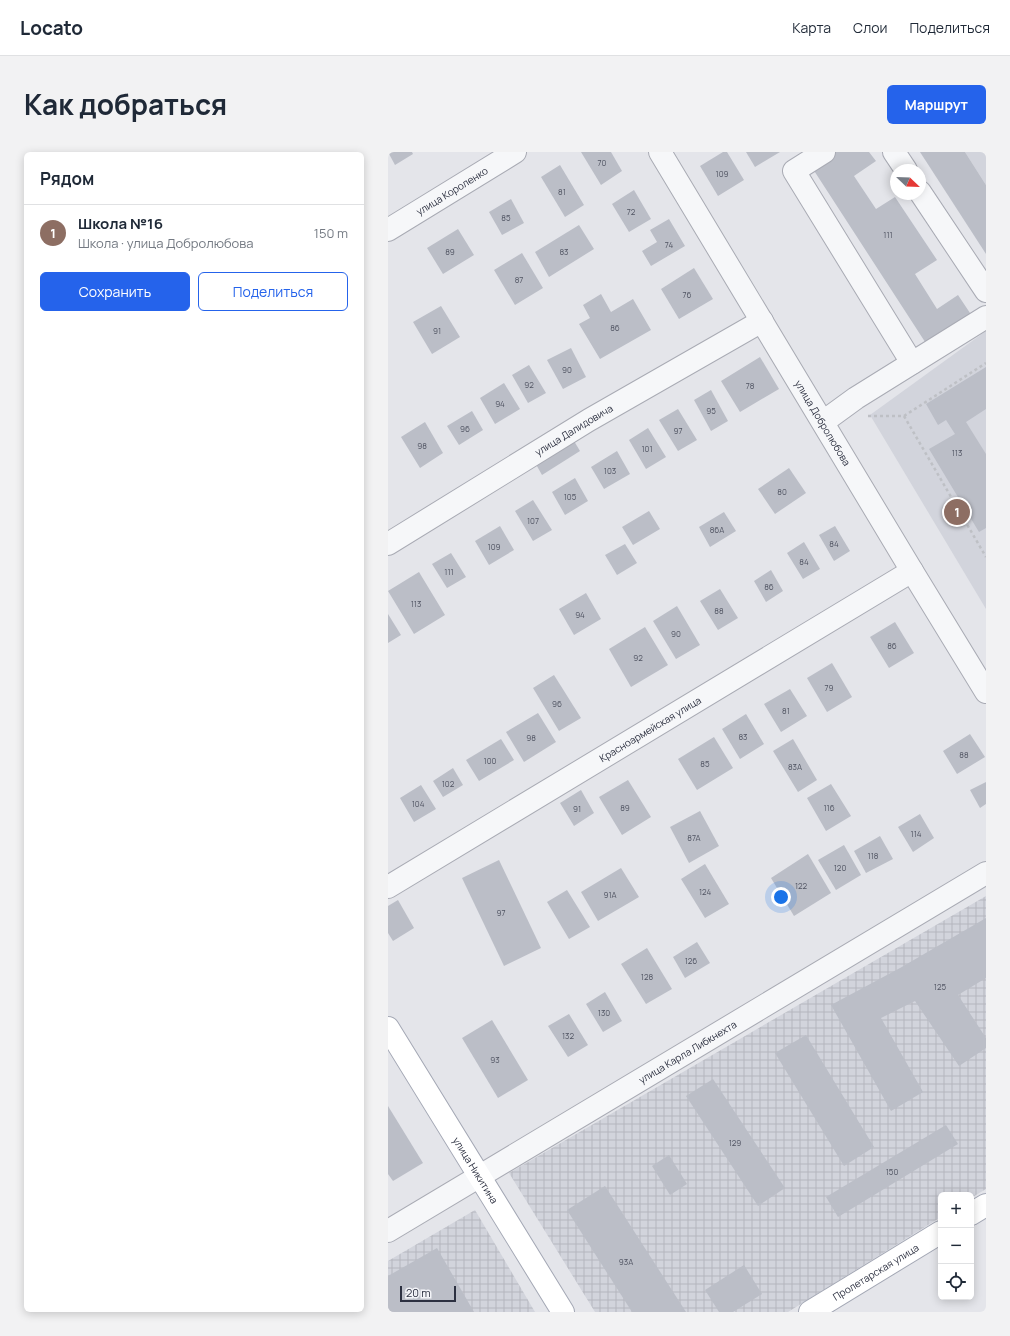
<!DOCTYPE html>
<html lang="ru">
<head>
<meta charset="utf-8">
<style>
  :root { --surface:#fff; --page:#f2f2f3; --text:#1f2937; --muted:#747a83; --line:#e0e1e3; --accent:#2563eb }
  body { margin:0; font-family:Manrope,sans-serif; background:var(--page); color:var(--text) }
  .controls { position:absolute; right:12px; bottom:12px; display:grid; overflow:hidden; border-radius:6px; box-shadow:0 2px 10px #0003 }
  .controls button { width:36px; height:36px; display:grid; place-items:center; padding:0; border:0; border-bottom:1px solid var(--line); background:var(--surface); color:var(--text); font:20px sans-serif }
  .compass { position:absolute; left:502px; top:12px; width:36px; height:36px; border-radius:50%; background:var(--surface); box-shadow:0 2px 10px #0003; rotate:113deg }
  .scale { position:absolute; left:12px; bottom:10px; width:56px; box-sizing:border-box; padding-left:4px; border:2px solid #2d3141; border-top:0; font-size:11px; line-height:14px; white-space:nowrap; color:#2d3141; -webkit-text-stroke:3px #f3f4f8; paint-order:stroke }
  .you { position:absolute; left:393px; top:745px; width:14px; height:14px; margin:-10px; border:3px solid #fff; border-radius:50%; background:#1a73e8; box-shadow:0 0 0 6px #1a73e833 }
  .badge { display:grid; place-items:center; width:26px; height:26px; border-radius:50%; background:var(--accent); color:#fff; font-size:13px; font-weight:700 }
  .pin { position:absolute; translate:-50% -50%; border:2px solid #fff; box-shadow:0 1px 4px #0006 }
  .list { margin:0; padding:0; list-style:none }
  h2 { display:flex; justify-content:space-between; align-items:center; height:52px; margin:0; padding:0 16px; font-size:17px }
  h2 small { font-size:13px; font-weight:400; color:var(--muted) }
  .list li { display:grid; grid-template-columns:26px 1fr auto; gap:12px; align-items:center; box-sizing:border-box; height:56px; padding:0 16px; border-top:1px solid var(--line) }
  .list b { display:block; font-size:15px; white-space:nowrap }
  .list p { margin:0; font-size:13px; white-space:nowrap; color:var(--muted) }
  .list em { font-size:13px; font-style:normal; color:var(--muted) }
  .actions { display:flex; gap:8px; padding:12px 16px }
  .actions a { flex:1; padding:9px 0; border:1px solid var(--accent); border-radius:6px; text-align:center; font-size:14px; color:var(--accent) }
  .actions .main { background:var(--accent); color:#fff }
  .icon { flex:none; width:22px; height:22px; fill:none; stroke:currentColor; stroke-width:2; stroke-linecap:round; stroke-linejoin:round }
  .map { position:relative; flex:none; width:598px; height:1160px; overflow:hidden; border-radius:6px }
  header { display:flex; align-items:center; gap:24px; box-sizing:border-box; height:56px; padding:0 20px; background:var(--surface); border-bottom:1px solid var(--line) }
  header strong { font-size:19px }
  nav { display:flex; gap:22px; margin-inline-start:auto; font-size:14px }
  .intro { display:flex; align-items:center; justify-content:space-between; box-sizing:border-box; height:96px; padding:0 24px }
  h1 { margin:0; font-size:28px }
  .button { padding:10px 18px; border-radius:6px; background:var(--accent); color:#fff; font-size:14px; font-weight:700 }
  main { display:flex; gap:24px; padding:0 24px }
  aside { flex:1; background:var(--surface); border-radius:6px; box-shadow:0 2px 10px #0003 }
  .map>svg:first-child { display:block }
</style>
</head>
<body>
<header>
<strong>Locato</strong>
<nav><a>Карта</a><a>Слои</a><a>Поделиться</a></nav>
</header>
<div class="intro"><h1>Как добраться</h1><a class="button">Маршрут</a></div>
<main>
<aside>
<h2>Рядом<small></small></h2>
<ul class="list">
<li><span class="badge" style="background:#8d6e63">1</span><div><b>Школа №16</b><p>Школа · улица Добролюбова</p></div><em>150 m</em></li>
</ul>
<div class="actions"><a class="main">Сохранить</a><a>Поделиться</a></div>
</aside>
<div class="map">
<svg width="598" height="1160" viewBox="0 0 598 1160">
  <defs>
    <pattern id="industrial-grid" width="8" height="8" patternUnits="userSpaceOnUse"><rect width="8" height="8" fill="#d2d4dc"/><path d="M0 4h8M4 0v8" fill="none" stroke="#b5b6be"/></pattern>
  </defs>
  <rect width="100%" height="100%" fill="#e4e5ea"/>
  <g fill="#d2d4dc">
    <polygon points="577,0 598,0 598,33"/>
    <polygon points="598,179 598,457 482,263"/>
  </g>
  <g fill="url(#industrial-grid)">
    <polygon points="598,744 598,1037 583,1046 583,1043 553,1043 553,1065 400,1160 207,1160 121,1021"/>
    <polygon points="87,1058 147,1160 0,1160 0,1109"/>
  </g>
  <g fill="#bbbec7">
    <polygon points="0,0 24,0 25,2 7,13"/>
    <polygon points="193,0 223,0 234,19 213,33"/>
    <polygon points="335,0 339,0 356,28 330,44 312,14"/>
    <polygon points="358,0 392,0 367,15"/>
    <polygon points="444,0 481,0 488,9 466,24 488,57 507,45 549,108 527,122 549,157 570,143 586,167 541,196 423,14"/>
    <polygon points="532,0 577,0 598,33 598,102"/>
    <polygon points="172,13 196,53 177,65 153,25"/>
    <polygon points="246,38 263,67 241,80 224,52"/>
    <polygon points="123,47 136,71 114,83 101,60"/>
    <polygon points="281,67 297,94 263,114 254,99 269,90 262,78"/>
    <polygon points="191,73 206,97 161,125 147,100"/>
    <polygon points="70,77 86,103 55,122 39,96"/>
    <polygon points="134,101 155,136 127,153 106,118"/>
    <polygon points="306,116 325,147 291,167 273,137"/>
    <polygon points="213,142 223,160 245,147 263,178 212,207 191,172 202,166 195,153"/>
    <polygon points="53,154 72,185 44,202 25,170"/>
    <polygon points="183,196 198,225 175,237 159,208"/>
    <polygon points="372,205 391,237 352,260 333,229"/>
    <polygon points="141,213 158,241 140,251 124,223"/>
    <polygon points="598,215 598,257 578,270 598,302 598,376 591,380 541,297 567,282 558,268 550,273 538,252"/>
    <polygon points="116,231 132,257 107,272 92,246"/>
    <polygon points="323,238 340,269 323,279 306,248"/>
    <polygon points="290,257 309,288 290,299 271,268"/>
    <polygon points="84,259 95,278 71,293 59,274"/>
    <polygon points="37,270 55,301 32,316 13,285"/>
    <polygon points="260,276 278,305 258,317 241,288"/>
    <polygon points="183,284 192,299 154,323 145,307"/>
    <polygon points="229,299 242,322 216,337 203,315"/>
    <polygon points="401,316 418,341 387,362 370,337"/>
    <polygon points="187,326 200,349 177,363 164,340"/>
    <polygon points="145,348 164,378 145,389 127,359"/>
    <polygon points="261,359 272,377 245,393 234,375"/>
    <polygon points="336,360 348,379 322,395 311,375"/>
    <polygon points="112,374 126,398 101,413 87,389"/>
    <polygon points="447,374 462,399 446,409 431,383"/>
    <polygon points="416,390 432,417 415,427 399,401"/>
    <polygon points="237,392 249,411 229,423 217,403"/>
    <polygon points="63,401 78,425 59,436 44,412"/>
    <polygon points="383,418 395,439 378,450 366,429"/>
    <polygon points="31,420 57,463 26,482 0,439"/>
    <polygon points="332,437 350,466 330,478 312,449"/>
    <polygon points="198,441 213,467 186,483 171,457"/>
    <polygon points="289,454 312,493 288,507 265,469"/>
    <polygon points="0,462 13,483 0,491"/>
    <polygon points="507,470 526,501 501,516 482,485"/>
    <polygon points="257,475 280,513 243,535 221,497"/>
    <polygon points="444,511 464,545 439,560 419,526"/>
    <polygon points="166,523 193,566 171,579 145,536"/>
    <polygon points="402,537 419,564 393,580 376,552"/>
    <polygon points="150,561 168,590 136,610 118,580"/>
    <polygon points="358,562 376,592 352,607 334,577"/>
    <polygon points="582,582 597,605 569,622 555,599"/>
    <polygon points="326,585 345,616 309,638 290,607"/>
    <polygon points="113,587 126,608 91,629 78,608"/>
    <polygon points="405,587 429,628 410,640 385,599"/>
    <polygon points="65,616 75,633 55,645 45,629"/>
    <polygon points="240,628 263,665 234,683 211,645"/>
    <polygon points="598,630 598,652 592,656 582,638"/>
    <polygon points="443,632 463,664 438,679 419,646"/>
    <polygon points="33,633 48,657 26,670 12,646"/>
    <polygon points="193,638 206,661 186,674 172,651"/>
    <polygon points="312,659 331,694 301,711 282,675"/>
    <polygon points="532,662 546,686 525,700 510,675"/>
    <polygon points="492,684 505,707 478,721 466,699"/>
    <polygon points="456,693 473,723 448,738 430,708"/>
    <polygon points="420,702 443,741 406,764 383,726"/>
    <polygon points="111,708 153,796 116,814 74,726"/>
    <polygon points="317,712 341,752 317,766 293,727"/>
    <polygon points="233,716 251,745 210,769 193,740"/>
    <polygon points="179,738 202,775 181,787 159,750"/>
    <polygon points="10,748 26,776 5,789 0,781 0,754"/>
    <polygon points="598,766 598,826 570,843 598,886 598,896 571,914 527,849 493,866 535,940 503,959 443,853 512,816"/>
    <polygon points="309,790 322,811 297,826 285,805"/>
    <polygon points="259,796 284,837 258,852 233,812"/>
    <polygon points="217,840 234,869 215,880 198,852"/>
    <polygon points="181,862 200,893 180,905 160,874"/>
    <polygon points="104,868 140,928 110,946 74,886"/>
    <polygon points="418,883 486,995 456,1014 387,901"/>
    <polygon points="325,927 397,1036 370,1054 298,944"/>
    <polygon points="0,954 35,1011 5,1029 0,1022"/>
    <polygon points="558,973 570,992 450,1065 438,1045"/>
    <polygon points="281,1003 299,1032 282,1043 264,1014"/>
    <polygon points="217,1034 298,1160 244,1160 179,1058"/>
    <polygon points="49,1096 86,1160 0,1160 0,1124"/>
    <polygon points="356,1113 374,1142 345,1160 331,1160 317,1138"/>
  </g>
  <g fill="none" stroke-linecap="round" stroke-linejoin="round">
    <g stroke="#a9abb4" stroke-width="24">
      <g id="minor">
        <path id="s1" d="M272 0 524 419 598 540"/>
        <polyline points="436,0 406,19 524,211"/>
        <polyline points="506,0 518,18"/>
        <polyline points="532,40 598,139"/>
        <path id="s2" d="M0 78 127 0"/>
        <polyline points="435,270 468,246 598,165"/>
        <path id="s3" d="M0 392 201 268 374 169"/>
        <path id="s4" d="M0 735 524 419"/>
        <path id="s5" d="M0 1079 598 721"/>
      </g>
    </g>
    <g stroke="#a4a8b5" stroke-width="24">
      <g id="major">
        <path id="s6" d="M0 876 175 1160"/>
        <polyline points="583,1062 598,1053"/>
        <path id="s7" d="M422 1160 553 1080"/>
      </g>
    </g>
    <g stroke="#bec0c5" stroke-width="2.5" stroke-dasharray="3 3" stroke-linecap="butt">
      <polyline points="480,264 516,264 598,405"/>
      <polyline points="516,264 598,211"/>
    </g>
    <use href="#minor" stroke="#f6f7f9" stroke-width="22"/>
    <use href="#major" stroke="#fff" stroke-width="22"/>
  </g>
  <g text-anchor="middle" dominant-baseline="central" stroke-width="3" stroke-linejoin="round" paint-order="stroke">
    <g font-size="8" fill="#505462">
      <text x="214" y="10">70</text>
      <text x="334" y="21">109</text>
      <text x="174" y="39">81</text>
      <text x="243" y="59">72</text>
      <text x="118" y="65">85</text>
      <text x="500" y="82">111</text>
      <text x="281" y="92">74</text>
      <text x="62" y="99">89</text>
      <text x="176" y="99">83</text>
      <text x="131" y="127">87</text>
      <text x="299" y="142">76</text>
      <text x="227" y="175">86</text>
      <text x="49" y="178">91</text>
      <text x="179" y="217">90</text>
      <text x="141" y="232">92</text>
      <text x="362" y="233">78</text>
      <text x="112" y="251">94</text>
      <text x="323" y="258">95</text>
      <text x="77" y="276">96</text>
      <text x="290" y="278">97</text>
      <text x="34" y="293">98</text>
      <text x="259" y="296">101</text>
      <text x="569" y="300">113</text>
      <text x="222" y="318">103</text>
      <text x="394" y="339">80</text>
      <text x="182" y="344">105</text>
      <text x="145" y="368">107</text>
      <text x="329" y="377">86А</text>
      <text x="446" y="391">84</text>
      <text x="106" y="394">109</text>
      <text x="416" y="409">84</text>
      <text x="61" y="419">111</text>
      <text x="381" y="434">86</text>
      <text x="28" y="451">113</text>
      <text x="331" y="458">88</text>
      <text x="192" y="462">94</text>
      <text x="288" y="481">90</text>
      <text x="504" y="493">86</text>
      <text x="250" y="505">92</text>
      <text x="441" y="535">79</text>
      <text x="169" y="551">96</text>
      <text x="398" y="558">81</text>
      <text x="355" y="584">83</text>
      <text x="143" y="585">98</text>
      <text x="576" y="602">88</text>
      <text x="102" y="608">100</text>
      <text x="317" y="611">85</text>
      <text x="407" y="614">83А</text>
      <text x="60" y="631">102</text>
      <text x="30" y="651">104</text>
      <text x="237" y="655">89</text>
      <text x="441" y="655">116</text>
      <text x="189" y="656">91</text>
      <text x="528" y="681">114</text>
      <text x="306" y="685">87А</text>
      <text x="485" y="703">118</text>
      <text x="452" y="715">120</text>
      <text x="413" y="733">122</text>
      <text x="317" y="739">124</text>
      <text x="222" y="742">91А</text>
      <text x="113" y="760">97</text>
      <text x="303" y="808">126</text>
      <text x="259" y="824">128</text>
      <text x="552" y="834">125</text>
      <text x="216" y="860">130</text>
      <text x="180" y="883">132</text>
      <text x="107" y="907">93</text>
      <text x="347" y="990">129</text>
      <text x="504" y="1019">150</text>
      <text x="238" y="1109">93А</text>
    </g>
    <g font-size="10" fill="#2d3141" stroke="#f3f4f8">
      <text stroke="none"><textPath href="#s2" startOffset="75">улица Короленко</textPath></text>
      <text stroke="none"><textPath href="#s1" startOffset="316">улица Добролюбова</textPath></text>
      <text stroke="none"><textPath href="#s3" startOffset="218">улица Далидовича</textPath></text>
      <text stroke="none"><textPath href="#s4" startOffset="306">Красноармейская улица</textPath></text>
      <text stroke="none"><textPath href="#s5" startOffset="349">улица Карла Либкнехта</textPath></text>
      <text stroke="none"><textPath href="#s6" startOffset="167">улица Никитина</textPath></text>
      <text stroke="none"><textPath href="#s7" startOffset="77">Пролетарская улица</textPath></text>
    </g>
  </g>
</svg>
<div class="controls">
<button>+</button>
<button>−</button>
<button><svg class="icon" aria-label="locate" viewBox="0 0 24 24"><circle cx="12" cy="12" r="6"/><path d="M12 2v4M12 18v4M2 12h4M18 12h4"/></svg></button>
</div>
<svg class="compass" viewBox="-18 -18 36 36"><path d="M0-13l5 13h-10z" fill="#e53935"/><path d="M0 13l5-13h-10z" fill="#747a83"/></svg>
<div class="scale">20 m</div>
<div class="you"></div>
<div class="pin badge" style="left:569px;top:360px;background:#8d6e63">1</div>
</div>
</main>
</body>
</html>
